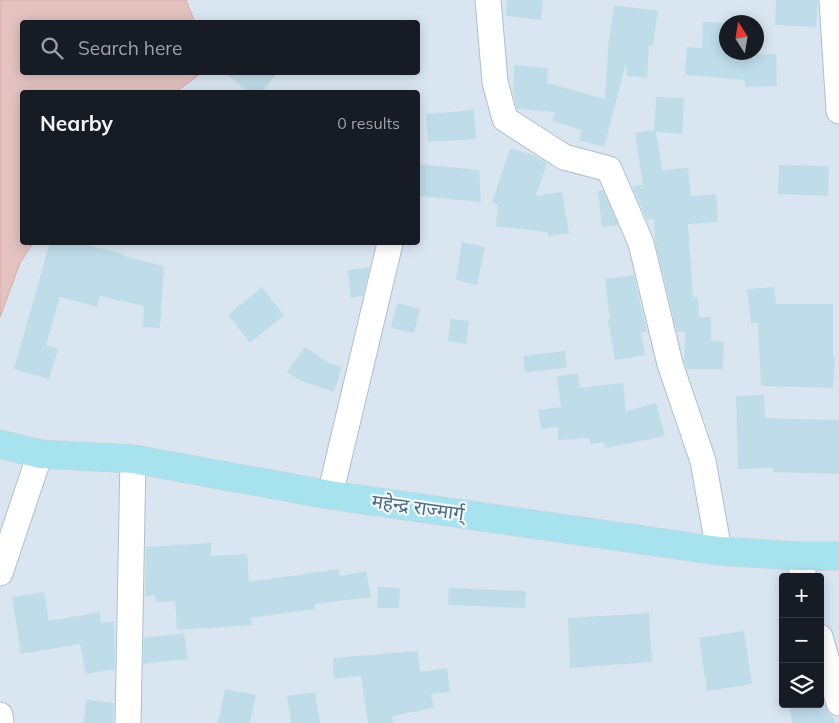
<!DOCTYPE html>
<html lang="en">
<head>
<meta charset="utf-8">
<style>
  :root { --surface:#171b24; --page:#20242c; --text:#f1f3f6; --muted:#9ea1a6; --line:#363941 }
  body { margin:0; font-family:Mulish,"Noto Sans Devanagari",sans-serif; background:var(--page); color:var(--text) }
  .controls { position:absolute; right:15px; bottom:15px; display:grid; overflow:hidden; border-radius:5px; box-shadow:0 2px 12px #0003 }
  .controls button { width:45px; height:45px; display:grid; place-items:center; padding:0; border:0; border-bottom:1px solid var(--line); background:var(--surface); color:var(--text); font:25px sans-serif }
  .compass { position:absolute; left:719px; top:15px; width:45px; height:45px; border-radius:50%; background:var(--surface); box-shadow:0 2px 12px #0003; rotate:348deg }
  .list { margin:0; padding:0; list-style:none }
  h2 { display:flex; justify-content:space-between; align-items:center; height:65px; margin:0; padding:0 20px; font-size:21px }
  h2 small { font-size:16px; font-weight:400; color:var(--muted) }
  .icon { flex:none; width:28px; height:28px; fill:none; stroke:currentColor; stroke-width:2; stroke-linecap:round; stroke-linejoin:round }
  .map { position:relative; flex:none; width:839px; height:723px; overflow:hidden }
  .search { position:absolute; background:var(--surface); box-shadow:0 2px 12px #0003; left:20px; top:20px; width:400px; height:55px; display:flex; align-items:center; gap:12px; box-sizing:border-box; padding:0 18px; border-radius:5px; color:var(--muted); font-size:19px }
  .panel { position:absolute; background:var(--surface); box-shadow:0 2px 12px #0003; left:20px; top:90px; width:400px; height:155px; border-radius:5px }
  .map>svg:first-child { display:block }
</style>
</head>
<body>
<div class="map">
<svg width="839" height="723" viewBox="0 0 839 723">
  <rect width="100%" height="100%" fill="#eaf2fb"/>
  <path fill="#d9e6f2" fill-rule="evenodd" d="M186 0H839V723H0V317L20 263 33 243 418 242V92H174L197 73 418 72V22H196ZM726 22H756V52H726ZM783 577H820V704H783Z"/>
  <polygon fill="#e3c2c0" stroke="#d4aaa7" points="0,0 186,0 195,22 22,22 22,72 201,73 176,92 22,92 22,242 33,243 20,263 0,317"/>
  <g fill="#bfdce9">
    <polygon points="507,0 543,0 541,20 506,16"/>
    <polygon points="776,0 818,0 816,27 775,25"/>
    <polygon points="614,5 658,11 653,46 649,46 647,78 627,76 626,63 604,147 579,140 582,130 552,121 555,112 517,109 513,92 514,65 548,68 547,83 605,99 608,49"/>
    <polygon points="703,22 726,23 726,56 776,54 777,86 745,87 745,80 685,75 687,47 702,48"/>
    <polygon points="224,72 278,72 262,92 249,92"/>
    <polygon points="656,97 684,98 682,134 656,132 662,170 688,168 691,196 716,194 718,222 688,224 693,297 698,297 699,317 711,317 711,341 724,342 723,369 687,369 684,361 685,332 677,332 655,241 654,219 647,220 632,186 643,185 635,133 654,130"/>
    <polygon points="474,110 476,139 428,142 426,114"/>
    <polygon points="510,148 536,156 547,163 536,196 562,192 569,233 548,236 547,232 496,226 498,204 492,203"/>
    <polygon points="418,164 479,170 481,202 418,196"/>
    <polygon points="779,165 829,166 828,196 778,194"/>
    <polygon points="603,190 618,225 602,227 598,191"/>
    <polygon points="50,242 76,242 123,254 123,256 164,266 160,328 143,327 144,306 100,296 97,307 60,297 46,345 58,349 49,379 14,369"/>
    <polygon points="462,242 485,247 477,285 456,280"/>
    <polygon points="370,267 363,296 351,298 348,270"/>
    <polygon points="634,275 647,332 641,332 645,355 615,360 608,320 610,319 605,279"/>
    <polygon points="262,287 284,315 250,343 228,315"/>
    <polygon points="774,287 776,304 833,304 833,357 835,357 833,388 761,386 758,323 751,323 747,289"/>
    <polygon points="397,303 420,309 414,333 391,328"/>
    <polygon points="451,319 469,321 466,344 448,341"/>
    <polygon points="305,347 329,363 342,367 334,392 299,380 287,372"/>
    <polygon points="565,351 567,368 525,372 523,356"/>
    <polygon points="578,373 580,388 623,383 626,411 656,403 665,436 605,448 604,442 590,444 589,438 558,440 558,427 541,429 538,410 561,407 557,376"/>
    <polygon points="764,395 765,418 839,420 839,474 773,472 773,468 738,469 736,396"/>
    <polygon points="211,543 211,556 247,554 249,582 339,569 340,576 366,571 371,597 315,604 315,609 251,618 252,625 177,630 175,601 156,602 155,595 145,596 146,547"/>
    <polygon points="378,587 400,588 399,608 377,608"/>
    <polygon points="449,588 526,591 525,608 448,605"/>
    <polygon points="44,592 49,621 100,612 101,623 114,621 115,669 86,674 80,644 21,654 12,597"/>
    <polygon points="649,613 652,662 570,668 568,618"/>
    <polygon points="744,631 752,684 707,691 699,638"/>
    <polygon points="184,633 188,659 143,664 144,638"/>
    <polygon points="418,651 420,672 447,668 450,692 431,694 434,708 392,716 393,723 368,723 361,676 334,679 333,658"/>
    <polygon points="225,689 256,695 250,723 218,723"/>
    <polygon points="315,692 320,723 291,723 287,696"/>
    <polygon points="86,700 114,703 113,723 84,723"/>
    <polygon points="789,704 824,704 829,713 833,716 835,723 792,723"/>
  </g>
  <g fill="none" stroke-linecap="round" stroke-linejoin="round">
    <g stroke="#adc0ca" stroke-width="27">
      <g id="minor">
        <polyline points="488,0 495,82 505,119 564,157 609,169 641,243 670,364 703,461 719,551"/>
        <polyline points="832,0 839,111"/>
        <polyline points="330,495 390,243"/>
        <polyline points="798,556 804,577"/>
        <polyline points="0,573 40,454"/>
        <polyline points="820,637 839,703"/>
        <polyline points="0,715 1,723"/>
        <polyline points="128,723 133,459"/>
      </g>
    </g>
    <g stroke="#c7cfd3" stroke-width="29">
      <polyline id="highway" points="0,444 40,454 133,459 330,495 719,551 798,556 839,556"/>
    </g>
    <use href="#minor" stroke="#fff" stroke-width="25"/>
    <use href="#highway" stroke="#a7e2ef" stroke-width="28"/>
  </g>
  <g text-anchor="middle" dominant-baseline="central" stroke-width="4.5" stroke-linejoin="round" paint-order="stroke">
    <g font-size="19" fill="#4f6a74" stroke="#f0f7fe">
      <text transform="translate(418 507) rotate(8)">महेन्द्र राज्मार्ग्</text>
    </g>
  </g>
</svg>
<div class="controls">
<button>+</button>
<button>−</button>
<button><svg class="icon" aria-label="layers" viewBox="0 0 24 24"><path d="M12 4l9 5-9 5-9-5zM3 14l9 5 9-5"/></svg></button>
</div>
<svg class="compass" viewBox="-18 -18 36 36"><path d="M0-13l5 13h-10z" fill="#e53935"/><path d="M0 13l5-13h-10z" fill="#9ea1a6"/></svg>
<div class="search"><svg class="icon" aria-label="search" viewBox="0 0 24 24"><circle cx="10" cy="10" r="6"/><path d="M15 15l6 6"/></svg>Search here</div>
<section class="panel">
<h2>Nearby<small>0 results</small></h2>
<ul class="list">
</ul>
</section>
</div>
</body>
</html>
